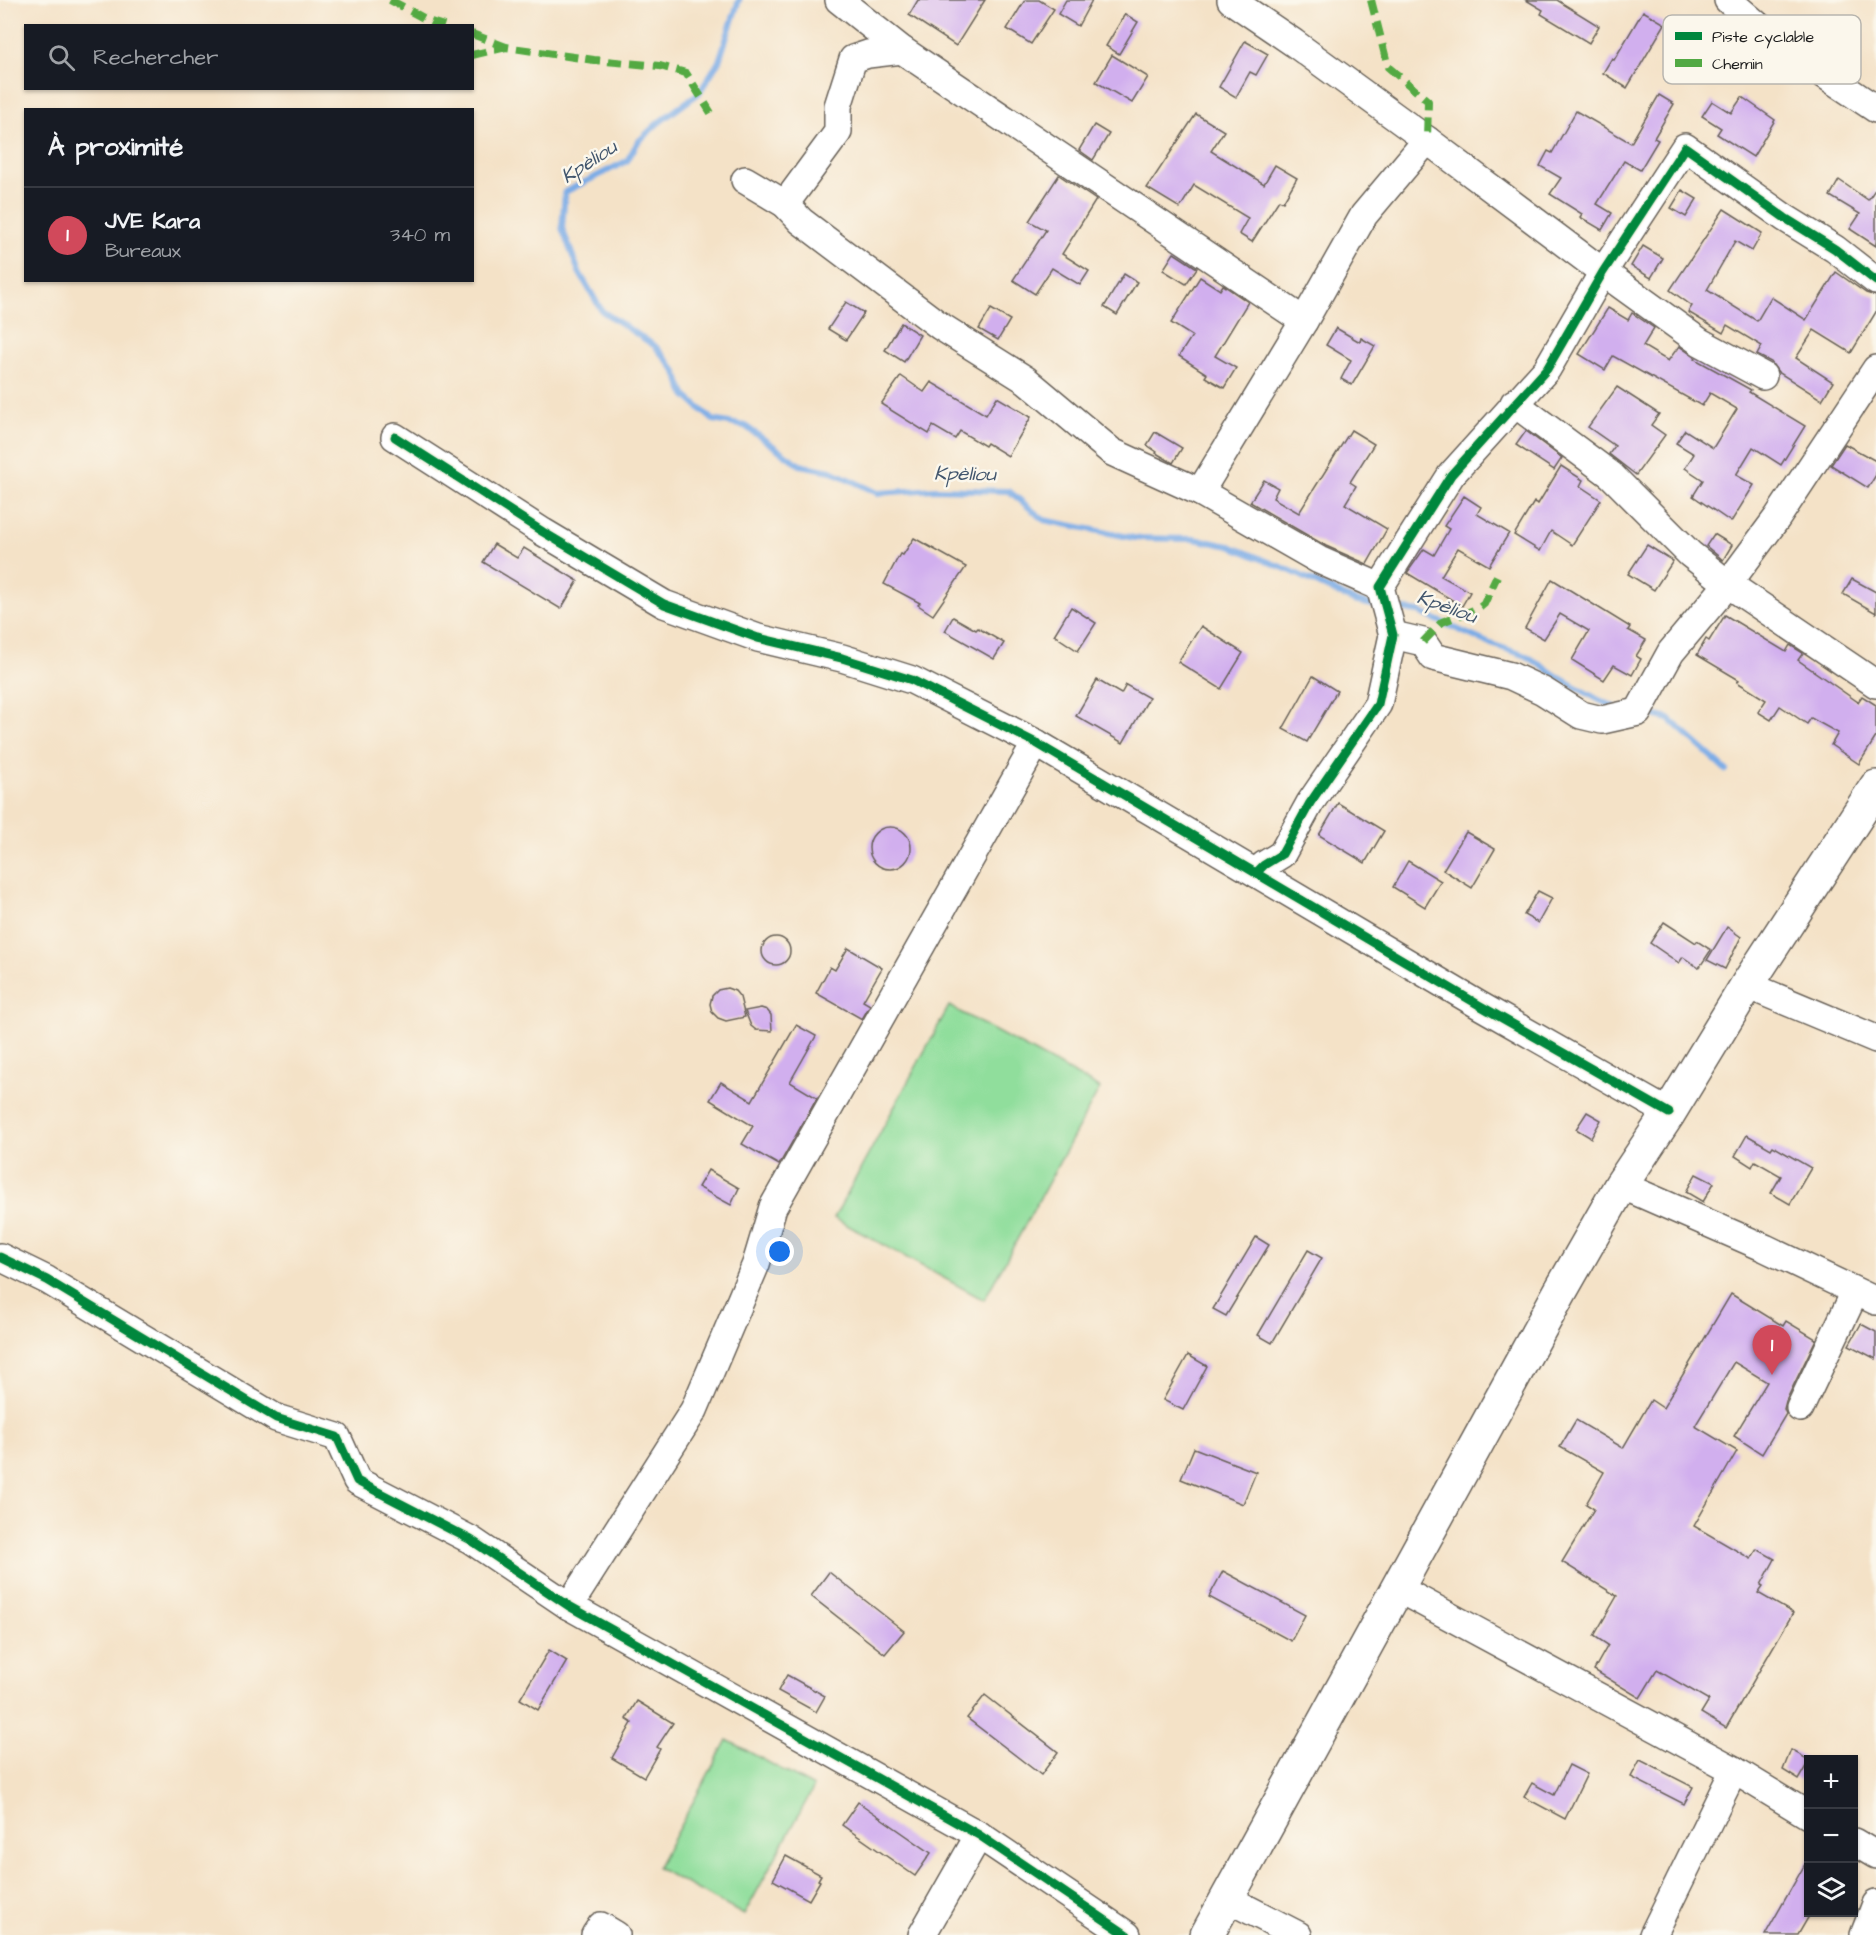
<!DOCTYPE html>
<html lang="fr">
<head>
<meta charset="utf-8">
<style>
  :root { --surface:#171b24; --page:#242831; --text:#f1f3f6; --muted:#9ea1a6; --line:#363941; --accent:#d1495b }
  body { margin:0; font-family:"Architects Daughter",sans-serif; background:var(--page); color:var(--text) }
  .controls { position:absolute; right:18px; bottom:18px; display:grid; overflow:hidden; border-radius:0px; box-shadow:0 2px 4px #0004 }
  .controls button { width:54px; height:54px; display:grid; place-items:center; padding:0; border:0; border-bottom:2px solid var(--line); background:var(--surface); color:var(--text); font:30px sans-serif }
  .you { position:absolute; left:780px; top:1252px; width:21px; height:21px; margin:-15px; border:4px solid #fff; border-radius:50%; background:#1a73e8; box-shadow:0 0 0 9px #1a73e833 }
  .badge { display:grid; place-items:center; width:39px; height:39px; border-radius:50%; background:var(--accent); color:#fff; font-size:20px; font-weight:700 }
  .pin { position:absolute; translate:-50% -50px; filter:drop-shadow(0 2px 3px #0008) }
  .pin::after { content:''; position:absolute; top:32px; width:21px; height:18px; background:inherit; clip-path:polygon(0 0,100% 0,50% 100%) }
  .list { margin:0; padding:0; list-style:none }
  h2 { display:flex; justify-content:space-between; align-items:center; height:78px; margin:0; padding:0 24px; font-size:26px }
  h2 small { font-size:20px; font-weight:400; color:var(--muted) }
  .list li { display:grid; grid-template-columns:39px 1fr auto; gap:18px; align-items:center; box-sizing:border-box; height:96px; padding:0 24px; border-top:2px solid var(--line) }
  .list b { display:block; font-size:22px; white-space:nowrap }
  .list p { margin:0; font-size:20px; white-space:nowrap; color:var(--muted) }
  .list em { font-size:20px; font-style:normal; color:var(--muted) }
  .icon { flex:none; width:33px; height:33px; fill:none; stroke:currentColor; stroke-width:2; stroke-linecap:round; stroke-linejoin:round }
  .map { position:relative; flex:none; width:1876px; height:1935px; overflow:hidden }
  .search { position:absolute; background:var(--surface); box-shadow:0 2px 4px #0004; left:24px; top:24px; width:450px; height:66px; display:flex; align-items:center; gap:15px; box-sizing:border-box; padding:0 21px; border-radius:0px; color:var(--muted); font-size:22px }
  .panel { position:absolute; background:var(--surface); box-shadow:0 2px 4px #0004; left:24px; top:108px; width:450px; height:174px; border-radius:0px }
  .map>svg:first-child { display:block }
</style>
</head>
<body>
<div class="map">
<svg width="1876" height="1935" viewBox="0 0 1876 1935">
  <rect width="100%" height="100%" fill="#fbf7ec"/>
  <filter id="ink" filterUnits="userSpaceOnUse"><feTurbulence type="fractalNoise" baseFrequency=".0167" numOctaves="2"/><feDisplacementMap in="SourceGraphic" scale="12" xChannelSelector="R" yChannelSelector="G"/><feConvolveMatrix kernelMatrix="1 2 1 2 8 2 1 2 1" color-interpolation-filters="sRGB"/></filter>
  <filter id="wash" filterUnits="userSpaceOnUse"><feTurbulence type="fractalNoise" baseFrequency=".008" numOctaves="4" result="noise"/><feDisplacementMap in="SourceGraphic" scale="24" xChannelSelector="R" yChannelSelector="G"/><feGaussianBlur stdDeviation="1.35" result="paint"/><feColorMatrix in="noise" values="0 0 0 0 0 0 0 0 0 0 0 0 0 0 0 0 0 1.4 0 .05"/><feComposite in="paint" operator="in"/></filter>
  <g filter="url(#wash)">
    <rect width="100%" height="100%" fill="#f4e2c7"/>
    <g fill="#90de9c" stroke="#567d5c" stroke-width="1.5">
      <polygon points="949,1006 1100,1088 984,1300 834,1218"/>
      <polygon points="727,1740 814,1787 744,1915 657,1868"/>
    </g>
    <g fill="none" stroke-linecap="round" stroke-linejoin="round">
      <g stroke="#7bace6" stroke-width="6">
        <polyline points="739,0 719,61 699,93 658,123 638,142 627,161 565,192 562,228 579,272 602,311 655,346 675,370 685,395 713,420 745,426 800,465 831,471 878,493 935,489 1009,491 1044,520 1134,538 1194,539 1230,546 1291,571 1354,601 1377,606"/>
        <polyline points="1393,608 1419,612 1488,643 1527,656 1560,678 1599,700 1615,707"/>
        <polyline points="1645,713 1669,719 1726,770"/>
      </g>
    </g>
    <g id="blocks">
      <g fill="#d1afee">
        <polygon points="918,0 985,0 956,46 909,15"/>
        <polygon points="1025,0 1039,0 1054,9 1031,44 1007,29"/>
        <polygon points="1066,0 1092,0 1078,26 1058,14"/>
        <polygon points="1526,0 1557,0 1599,26 1589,43 1541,14 1543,10"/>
        <polygon points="1643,11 1665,24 1627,88 1603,73 1612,58 1614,60"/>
        <polygon points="1125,14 1138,22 1119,54 1106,46"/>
        <polygon points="1245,41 1268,54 1256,75 1250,72 1236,97 1219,87"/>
        <polygon points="1112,55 1148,77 1132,103 1096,82"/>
        <polygon points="1659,95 1674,104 1654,138 1658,140 1640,170 1624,161 1597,204 1612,213 1602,230 1580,217 1582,214 1550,194 1561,178 1540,166 1548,151 1552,153 1576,111 1631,143"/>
        <polygon points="1742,97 1775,120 1753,157 1717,134 1721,128 1702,116 1712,101 1731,113"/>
        <polygon points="1196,114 1224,131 1211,151 1264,184 1275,165 1297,178 1283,202 1279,200 1252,242 1239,234 1248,218 1194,185 1180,208 1147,188"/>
        <polygon points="1094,125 1109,134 1093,160 1079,150"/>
        <polygon points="1059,175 1096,200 1062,254 1089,271 1080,285 1052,268 1035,294 1013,280 1046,230 1029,221"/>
        <polygon points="1839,180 1868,200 1876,188 1876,246 1850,229 1860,214 1830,196"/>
        <polygon points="1682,190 1697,199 1686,217 1671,208"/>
        <polygon points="1724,209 1762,233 1752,251 1735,241 1707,290 1757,321 1771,297 1806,320 1836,272 1866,293 1876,296 1876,312 1851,353 1814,330 1796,358 1833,382 1822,400 1778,372 1771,362 1757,355 1762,346 1727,325 1723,333 1688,312 1692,306 1670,290"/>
        <polygon points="1643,246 1663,258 1651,278 1631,266"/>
        <polygon points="1174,253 1197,268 1186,284 1163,270"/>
        <polygon points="1124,274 1137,282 1117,315 1104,307"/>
        <polygon points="1200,277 1220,290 1223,285 1248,302 1215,356 1236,368 1224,388 1205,377 1207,374 1179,356 1192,336 1171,323"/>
        <polygon points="846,302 864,313 846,340 828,329"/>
        <polygon points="1608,308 1628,320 1632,313 1654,328 1643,346 1668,361 1679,346 1696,358 1695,359 1751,390 1749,392 1805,426 1781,465 1753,447 1736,475 1754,485 1731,522 1693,496 1703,480 1685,468 1694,454 1676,443 1685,430 1713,448 1737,409 1710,393 1702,406 1613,356 1605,370 1579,354"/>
        <polygon points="991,309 1010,320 998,340 979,329"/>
        <polygon points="901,323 920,335 904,362 885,350"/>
        <polygon points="1336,328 1360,342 1361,338 1375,346 1352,385 1341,379 1351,360 1326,345"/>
        <polygon points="901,376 924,392 931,382 986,415 997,397 1031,417 1008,456 987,443 985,446 960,431 955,439 933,426 929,434 881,404"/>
        <polygon points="1617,387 1659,414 1651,425 1665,435 1636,475 1609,454 1615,446 1588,427"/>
        <polygon points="1351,430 1374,444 1350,482 1356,486 1345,504 1387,529 1367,564 1326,546 1250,502 1264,480 1278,488 1273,498 1299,513"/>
        <polygon points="1526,431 1562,458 1554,470 1516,445"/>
        <polygon points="1155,432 1182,448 1173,463 1156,453 1157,452 1147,445"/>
        <polygon points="1845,444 1876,461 1876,475 1868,488 1831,465"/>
        <polygon points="1561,466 1583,480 1580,486 1601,500 1572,545 1551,531 1540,551 1514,535 1534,502 1538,504"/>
        <polygon points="1464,496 1481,507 1477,514 1509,533 1489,566 1458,548 1441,576 1470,592 1462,606 1407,573 1424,549 1434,555 1449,529 1444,526"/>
        <polygon points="1714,534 1732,545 1723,560 1706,546"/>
        <polygon points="914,538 966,567 933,615 918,605 920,603 884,584 900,554 903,555"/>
        <polygon points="494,544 517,558 524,548 578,581 561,609 483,562"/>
        <polygon points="1647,545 1673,561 1654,590 1628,574"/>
        <polygon points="1552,579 1630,627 1628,630 1646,640 1636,656 1641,659 1632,675 1614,665 1604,680 1572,660 1589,631 1560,614 1544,639 1525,628"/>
        <polygon points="1852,579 1876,592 1876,613 1843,594"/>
        <polygon points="1071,607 1096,623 1078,651 1054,635"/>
        <polygon points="1725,615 1786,652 1790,645 1803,653 1798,660 1858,702 1862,696 1876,705 1876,737 1859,764 1831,745 1838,733 1811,718 1807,724 1780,706 1771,720 1758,712 1766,700 1737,682 1739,680 1697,655 1706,639 1709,641"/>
        <polygon points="953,617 976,630 978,628 1004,643 994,659 945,631"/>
        <polygon points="1201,626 1243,653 1221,689 1178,662"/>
        <polygon points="1313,676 1337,691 1307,742 1283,729"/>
        <polygon points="1097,680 1121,694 1126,685 1149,698 1123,743 1076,716"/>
        <polygon points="1338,803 1384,831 1365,863 1319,835"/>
        <circle cx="890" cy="848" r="21"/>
        <polygon points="1466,832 1495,849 1472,888 1443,870"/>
        <polygon points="1408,861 1441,881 1425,907 1393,887"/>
        <polygon points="1538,891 1552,898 1538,923 1524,915"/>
        <polygon points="1664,922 1696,943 1697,941 1711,950 1699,968 1683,957 1679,963 1650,943"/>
        <polygon points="1727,927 1741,937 1725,969 1707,960"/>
        <circle cx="776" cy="951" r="14"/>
        <polygon points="848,948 882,968 863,1001 870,1005 862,1019 816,993 830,967 835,970"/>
        <polygon points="727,988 735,991 740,997 745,1017 726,1021 718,1018 712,1012 710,1004 712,996 718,990"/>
        <polygon points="761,1008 767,1010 771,1015 772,1031 756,1030 751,1026 745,1011"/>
        <polygon points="796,1025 816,1036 790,1082 817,1098 779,1165 742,1144 753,1126 710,1100 721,1082 752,1101"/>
        <polygon points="1587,1112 1601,1120 1591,1138 1576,1129"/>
        <polygon points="1747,1135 1771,1149 1773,1146 1811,1168 1790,1204 1771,1193 1781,1176 1755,1161 1752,1167 1735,1156"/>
        <polygon points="708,1170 739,1188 731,1205 698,1187"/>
        <polygon points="1696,1174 1714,1183 1703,1202 1686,1192"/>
        <polygon points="1256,1237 1269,1245 1226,1316 1213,1309"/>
        <polygon points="1308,1250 1322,1258 1272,1343 1258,1335"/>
        <polygon points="1731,1294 1783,1326 1786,1321 1816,1339 1786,1401 1784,1409 1786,1414 1762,1454 1734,1436 1767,1382 1734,1362 1695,1426 1737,1451 1694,1526 1751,1559 1757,1549 1775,1559 1761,1585 1763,1586 1758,1593 1793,1613 1726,1728 1701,1713 1709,1700 1657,1670 1640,1698 1594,1670 1608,1645 1594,1636 1617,1596 1562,1562 1594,1509 1586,1504 1604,1472 1560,1447 1576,1420 1623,1448 1651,1400 1663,1408"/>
        <polygon points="1861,1324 1876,1332 1876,1359 1849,1345"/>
        <polygon points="1188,1355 1207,1366 1183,1410 1163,1400"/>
        <polygon points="1194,1448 1256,1472 1243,1504 1181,1479"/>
        <polygon points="1223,1571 1305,1615 1291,1641 1209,1597"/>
        <polygon points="829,1572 904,1631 885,1654 811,1596"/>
        <polygon points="549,1650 567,1661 538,1710 520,1699"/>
        <polygon points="787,1675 825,1696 816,1712 778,1691"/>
        <polygon points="985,1695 1058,1752 1041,1775 967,1718"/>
        <polygon points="637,1701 673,1723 657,1747 660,1749 644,1777 612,1758 632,1723 626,1719"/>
        <polygon points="1791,1750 1809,1760 1809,1763 1799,1780 1783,1770"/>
        <polygon points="1640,1760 1693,1787 1684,1804 1631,1777"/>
        <polygon points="1569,1765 1587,1774 1565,1819 1524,1797 1532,1783 1554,1795"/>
        <polygon points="858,1802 931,1853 915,1876 842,1825"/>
        <polygon points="786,1856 821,1875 818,1880 820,1881 809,1900 773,1880"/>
        <polygon points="1809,1857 1809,1916 1798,1935 1765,1935"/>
      </g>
    </g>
  </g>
  <g filter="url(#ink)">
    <use href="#blocks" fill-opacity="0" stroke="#686158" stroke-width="1.5"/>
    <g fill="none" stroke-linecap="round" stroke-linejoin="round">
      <g stroke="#686158" stroke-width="30">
        <g id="minor">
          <polyline points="839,0 902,50 1304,321"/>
          <polyline points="1231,0 1294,43 1427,140 1603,272 1700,342 1763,376"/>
          <polyline points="1728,0 1783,47 1876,109"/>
          <polyline points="745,180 785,204 801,221 940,326 1026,380 1112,452 1200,492 1319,560 1380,587"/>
          <polyline points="785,204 838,132 838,106 853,59 868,54 902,50"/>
          <polyline points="1514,403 1611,475 1690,554 1728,584 1876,684"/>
          <polyline points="395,437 543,532 664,604 758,638 842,658 912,680 1036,743 1479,1005 1669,1113"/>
          <polyline points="1200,492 1304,321 1364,215 1427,140"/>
          <polyline points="1393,635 1423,642 1433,657 1511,676 1543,691 1581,715 1602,720 1638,712 1671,652 1728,584 1777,518 1876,369"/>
          <polyline points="1256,873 1264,865 1282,854 1310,803 1378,704 1393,635 1380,587 1451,475 1547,369 1603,272 1685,147 1785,218 1835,249 1876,281"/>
          <polyline points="1747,985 1876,1039"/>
          <polyline points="1621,1185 1765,1248 1876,1301"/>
          <polyline points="0,1257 47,1280 276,1418 337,1437 357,1481 471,1540 569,1606 979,1835 1127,1935"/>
          <polyline points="1800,1408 1855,1292"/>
          <polyline points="1397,1588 1734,1770 1808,1815"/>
          <polyline points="569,1606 694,1410 756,1264 773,1207 1036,743"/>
          <polyline points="1854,1842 1876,1855"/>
          <polyline points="1228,1899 1298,1935"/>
          <polyline points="595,1935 601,1926 616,1935"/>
          <polyline points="922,1935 979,1835"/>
          <polyline points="1653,1935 1734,1770"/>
          <polyline points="1864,1935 1876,1904"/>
        </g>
      </g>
      <g stroke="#686158" stroke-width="36">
        <polyline id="highway" points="1207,1935 1560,1292 1621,1185 1669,1113 1747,985 1876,787"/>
      </g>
      <use href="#minor" stroke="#fff" stroke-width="27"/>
      <use href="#highway" stroke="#fff" stroke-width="33"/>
      <g stroke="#52a943" stroke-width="8" stroke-dasharray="15 8" stroke-linecap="butt">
        <polyline points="390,0 431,22 444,26"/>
        <polyline points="1371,0 1388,67 1428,101 1427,140"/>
        <polyline points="472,34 506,47"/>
        <polyline points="472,55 506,47 594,60 660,66 686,73 711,113"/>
        <polyline points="1423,642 1442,622 1479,608 1484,604 1497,576"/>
      </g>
      <g stroke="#fbf7ec" stroke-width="13">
        <g id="cycleway">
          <polyline points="395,437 543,532 664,604 758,638 842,658 912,680 1036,743 1479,1005 1669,1113"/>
          <polyline points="1256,873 1264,865 1282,854 1310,803 1378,704 1393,635 1380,587 1451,475 1547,369 1603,272 1685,147 1785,218 1835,249 1876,281"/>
          <polyline points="0,1257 47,1280 276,1418 337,1437 357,1481 471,1540 569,1606 979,1835 1127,1935"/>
        </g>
      </g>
      <use href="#cycleway" stroke="#00873e" stroke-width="9"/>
    </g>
  </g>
  <g text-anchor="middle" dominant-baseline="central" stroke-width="5" stroke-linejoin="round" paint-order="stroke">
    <g font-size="20" font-style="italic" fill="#42566d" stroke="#fbf7ec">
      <text transform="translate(589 162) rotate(-33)">Kpèliou</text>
      <text transform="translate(965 474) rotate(1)">Kpèliou</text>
      <text transform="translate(1447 607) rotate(20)">Kpèliou</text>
    </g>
  </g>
  <rect x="1663" y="15" width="198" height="69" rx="9" fill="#fbf7ec" stroke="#b8b5ae" stroke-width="1.5"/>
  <rect x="1675" y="32" width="27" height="8" fill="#00873e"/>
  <rect x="1675" y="59" width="27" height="8" fill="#52a943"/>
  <g font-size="16" fill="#1c1c1c">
    <text x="1712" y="42">Piste cyclable</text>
    <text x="1712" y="69">Chemin</text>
  </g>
</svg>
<div class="controls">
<button>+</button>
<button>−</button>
<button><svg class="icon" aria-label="layers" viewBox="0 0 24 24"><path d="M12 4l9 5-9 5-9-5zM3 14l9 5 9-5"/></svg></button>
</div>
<div class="you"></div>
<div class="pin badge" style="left:1772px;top:1375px">1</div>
<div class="search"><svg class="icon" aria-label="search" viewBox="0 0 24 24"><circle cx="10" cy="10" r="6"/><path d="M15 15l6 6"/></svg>Rechercher</div>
<section class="panel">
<h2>À proximité<small></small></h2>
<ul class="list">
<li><span class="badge">1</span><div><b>JVE Kara</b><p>Bureaux</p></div><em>340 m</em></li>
</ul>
</section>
</div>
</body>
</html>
